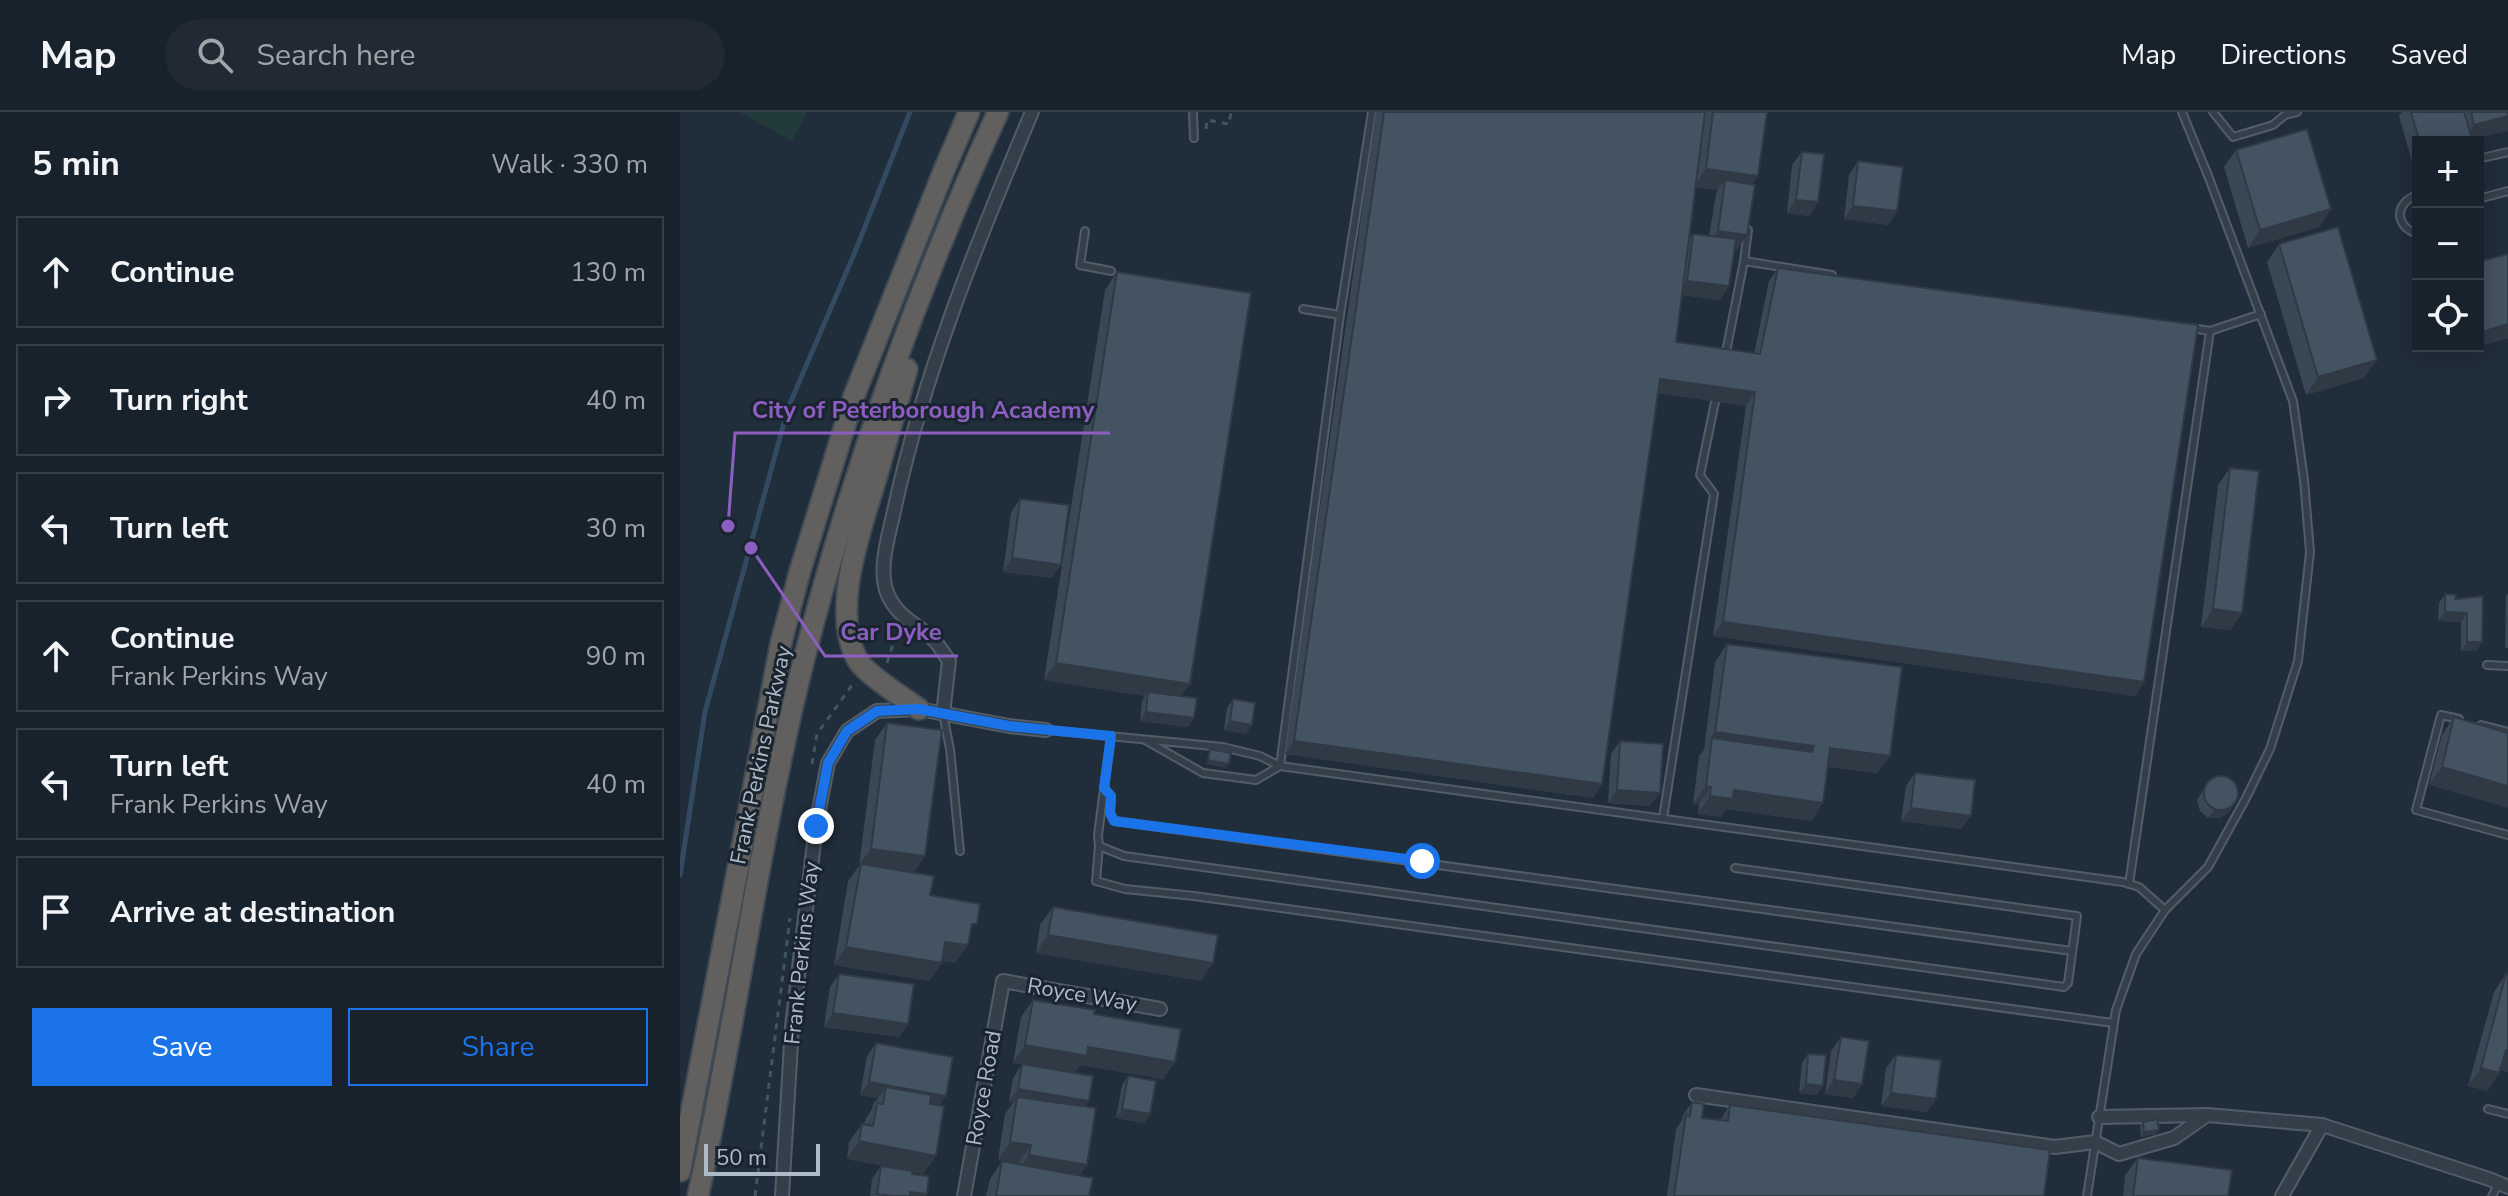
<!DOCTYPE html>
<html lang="en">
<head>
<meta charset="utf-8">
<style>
  :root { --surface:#18222c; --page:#212a34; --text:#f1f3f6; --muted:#9fa4a9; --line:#363f48; --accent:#1a73e8 }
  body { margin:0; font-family:"Nunito Sans",sans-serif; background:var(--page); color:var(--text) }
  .controls { position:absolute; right:24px; top:24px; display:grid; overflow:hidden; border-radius:0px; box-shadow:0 4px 20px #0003 }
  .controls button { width:72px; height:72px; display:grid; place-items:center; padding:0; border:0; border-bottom:2px solid var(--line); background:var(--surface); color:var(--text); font:40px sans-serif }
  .scale { position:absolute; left:24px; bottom:20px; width:116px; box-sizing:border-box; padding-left:8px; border:4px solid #afbac7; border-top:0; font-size:22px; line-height:28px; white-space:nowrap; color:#afbac7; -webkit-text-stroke:6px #19242f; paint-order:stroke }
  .stop { position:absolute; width:24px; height:24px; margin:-18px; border:6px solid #1a73e8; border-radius:50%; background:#fff }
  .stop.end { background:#1a73e8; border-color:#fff; box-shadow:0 2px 8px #0008 }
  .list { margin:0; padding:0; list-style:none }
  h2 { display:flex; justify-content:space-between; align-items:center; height:104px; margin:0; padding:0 32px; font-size:34px }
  h2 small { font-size:26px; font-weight:400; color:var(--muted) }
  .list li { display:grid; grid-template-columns:52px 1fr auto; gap:24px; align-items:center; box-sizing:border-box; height:112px; margin:0 16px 16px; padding:0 16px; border:2px solid var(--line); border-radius:0px }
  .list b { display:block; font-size:30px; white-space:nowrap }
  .list p { margin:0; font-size:26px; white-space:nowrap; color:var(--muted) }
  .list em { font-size:26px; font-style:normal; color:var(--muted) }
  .actions { display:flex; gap:16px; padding:24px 32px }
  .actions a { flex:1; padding:18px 0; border:2px solid var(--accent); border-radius:0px; text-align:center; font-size:28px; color:var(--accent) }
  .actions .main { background:var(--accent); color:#fff }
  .icon { flex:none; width:44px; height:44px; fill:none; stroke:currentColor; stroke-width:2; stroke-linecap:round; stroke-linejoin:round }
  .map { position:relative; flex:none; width:1828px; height:1084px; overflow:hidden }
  header { display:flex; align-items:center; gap:48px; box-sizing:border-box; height:112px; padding:0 40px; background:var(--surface); border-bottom:2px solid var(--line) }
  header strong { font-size:38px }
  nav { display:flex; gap:44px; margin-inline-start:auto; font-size:28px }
  .search { width:560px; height:72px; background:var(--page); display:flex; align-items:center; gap:20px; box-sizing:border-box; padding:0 28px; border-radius:44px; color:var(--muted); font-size:30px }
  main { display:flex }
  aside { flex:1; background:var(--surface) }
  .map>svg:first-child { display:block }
</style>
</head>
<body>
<header>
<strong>Map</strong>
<div class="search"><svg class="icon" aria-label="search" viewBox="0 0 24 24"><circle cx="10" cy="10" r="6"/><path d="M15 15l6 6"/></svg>Search here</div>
<nav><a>Map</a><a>Directions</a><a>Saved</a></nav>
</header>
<main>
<aside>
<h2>5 min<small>Walk · 330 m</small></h2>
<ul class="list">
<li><svg class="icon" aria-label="ahead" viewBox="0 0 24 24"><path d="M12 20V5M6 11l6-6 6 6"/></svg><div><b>Continue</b></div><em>130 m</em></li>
<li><svg class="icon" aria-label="right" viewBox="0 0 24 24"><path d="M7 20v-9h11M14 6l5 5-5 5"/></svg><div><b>Turn right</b></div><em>40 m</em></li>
<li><svg class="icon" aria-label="left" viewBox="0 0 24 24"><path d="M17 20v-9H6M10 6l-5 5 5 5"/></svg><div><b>Turn left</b></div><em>30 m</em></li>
<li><svg class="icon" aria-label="ahead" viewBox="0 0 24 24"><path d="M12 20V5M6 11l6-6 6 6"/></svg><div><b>Continue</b><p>Frank Perkins Way</p></div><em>90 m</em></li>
<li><svg class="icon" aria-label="left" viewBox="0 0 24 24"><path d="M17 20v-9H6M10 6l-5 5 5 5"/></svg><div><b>Turn left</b><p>Frank Perkins Way</p></div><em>40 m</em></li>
<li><svg class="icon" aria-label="arrive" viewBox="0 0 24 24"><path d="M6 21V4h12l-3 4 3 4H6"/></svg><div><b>Arrive at destination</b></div></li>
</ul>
<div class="actions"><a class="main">Save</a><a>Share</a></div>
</aside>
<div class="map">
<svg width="1828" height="1084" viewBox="0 0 1828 1084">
  <rect width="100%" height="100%" fill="#202d3a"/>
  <polygon fill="#223a3b" points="59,0 127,0 112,29"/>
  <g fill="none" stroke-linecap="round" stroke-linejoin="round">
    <polyline stroke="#334a62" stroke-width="5" points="0,763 25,600 108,296 175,140 230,0"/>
    <g stroke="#525d68" stroke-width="10">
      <g id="service">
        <polyline points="513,0 514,26"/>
        <polyline points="1533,0 1553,25 1593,13 1605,3 1617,0"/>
        <polyline points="1798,47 1828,40"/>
        <path d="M1738 83C1714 90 1714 115 1738 122"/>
        <polyline points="1798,87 1828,79"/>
        <polyline points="405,119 400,153 431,159"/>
        <polyline points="1064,149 1152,163"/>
        <polyline points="623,197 660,203"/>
        <polyline points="1530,219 1581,202"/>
        <polyline points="1045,245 1064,149 1068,118"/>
        <polyline points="1807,553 1828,554"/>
        <polyline points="263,602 270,637 280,739"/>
        <polyline points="1779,607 1761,603 1736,698 1828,723"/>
        <polyline points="1801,613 1828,620"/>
        <polyline points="367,618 543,635 580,644 600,654 1443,770 1459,775 1485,798 1456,842 1436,898 1407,1084"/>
        <polyline points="431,624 418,723 419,734 444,744 1384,875 1388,871 1397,804 1055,756"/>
        <polyline points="465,628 523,661 576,668 600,654"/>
        <polyline points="600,654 660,203 692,0"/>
        <polyline points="424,676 431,684 430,701 434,709 1392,839"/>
        <polyline points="983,706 1034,382 1020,363 1035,290"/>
        <polyline points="419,734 416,769 445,777 514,784 1433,911"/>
        <polyline points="1449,772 1530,219 1511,216"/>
        <polyline points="1485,798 1528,755 1565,688 1590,637 1618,549 1630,440 1624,368 1613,289 1529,66 1502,0"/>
        <polyline points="1808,997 1828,1002"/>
        <polyline points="1812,1084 1819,1071"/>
      </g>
    </g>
    <g stroke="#525d68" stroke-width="16">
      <g id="minor">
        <path d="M263 602 269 549C265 543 260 535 255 529 238 512 218 506 208 483 197 459 209 423 214 399 243 263 298 128 352 0"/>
        <polyline points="1016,983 1375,1035 1415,1030 1439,1042 1494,1026 1527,1003"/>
        <polyline points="1419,1005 1527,1003 1642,1013 1809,1067 1828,1075"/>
        <polyline points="102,1084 112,914 136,714 148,651 167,619 197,599 239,597 329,614 366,618"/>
        <polyline points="284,1084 323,869 480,897"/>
        <polyline points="1602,1084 1642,1013"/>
      </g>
    </g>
    <g stroke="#3f4a55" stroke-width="24">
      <g id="trunk">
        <path d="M227 257C217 292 207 327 197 363 182 414 150 497 177 547 184 561 224 586 239 597"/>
        <polyline points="0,1059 101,531 120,459 174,284 265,56 289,0"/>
        <path d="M18 1084C57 907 79 727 123 551 171 362 237 177 318 0"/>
      </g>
    </g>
    <g stroke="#405758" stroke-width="3" stroke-dasharray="6 6" stroke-linecap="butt">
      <polyline points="526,17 527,8 549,12 551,0"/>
      <polyline points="207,551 218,517"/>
      <polyline points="132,652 137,622 175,569"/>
      <polyline points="75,1084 110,806"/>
    </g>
    <use href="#service" stroke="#343f4a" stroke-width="6"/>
    <use href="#minor" stroke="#343f4a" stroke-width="12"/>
    <use href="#trunk" stroke="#62605e" stroke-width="20"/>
  </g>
  <g fill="#3a4754" fill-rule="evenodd">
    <path d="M696 0H1087L1058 137 1054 136 1040 188 1002 183 996 230 1074 242 1089 169 1098 156 1464 570 1455 584 1033 524 1066 294 978 281 922 672 913 686 605 642ZM1016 75 1038 78 1036 82 1029 124 1013 122 1009 127Z"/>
    <polygon points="1722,0 1828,0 1792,28 1793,30 1738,30 1738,56 1734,57 1719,4"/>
    <polygon points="1556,38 1651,97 1639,115 1568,136 1544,55"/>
    <polygon points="1122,40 1138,90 1129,104 1107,101 1112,53"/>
    <polygon points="1178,49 1217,99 1208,113 1164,107 1169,63"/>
    <polygon points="1599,132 1697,248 1684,266 1626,283 1587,150"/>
    <polygon points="1798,150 1828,226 1790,237 1789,234 1798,234"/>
    <polygon points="437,160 510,572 501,584 508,615 460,609 462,589 465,584 364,568 425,178"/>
    <polygon points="1550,356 1562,501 1550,518 1521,515 1538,373"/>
    <polygon points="340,387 372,466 323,460 331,400"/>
    <polygon points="1828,481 1828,536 1825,536 1826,484"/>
    <polygon points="1765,482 1775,487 1803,484 1802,530 1796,539 1781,539 1781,510 1758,509 1759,491"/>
    <polygon points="1047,532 1210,644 1197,661 1148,655 1143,691 1131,709 1046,697 1041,705 1018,702 1019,692 1013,692 1019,644 1024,638 1035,550"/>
    <polygon points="553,587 566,622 544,618 547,596"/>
    <polygon points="1774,605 1828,621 1749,673 1762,623"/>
    <polygon points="207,611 234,761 250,783 290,822 288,833 275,851 262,849 249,869 154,853 168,769 179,754 195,628"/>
    <polygon points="940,629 970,694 928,691 931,642"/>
    <polygon points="1235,661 1281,717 1221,709 1226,674"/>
    <polygon points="1529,669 1555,691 1549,700 1540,706 1528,706 1520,699 1517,688"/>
    <polygon points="373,795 521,869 356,841 360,813"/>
    <polygon points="159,862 219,925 144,915 150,875"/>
    <polygon points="1826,862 1828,862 1828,960 1820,958 1807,979 1788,974 1814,880"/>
    <polygon points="353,888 414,902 495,950 483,967 400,953 395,961 409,989 405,994 407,1053 399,1063 409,1084 306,1084 310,1067 322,1049 338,1052 338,1051 318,1048 325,1002 333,991 329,990 333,966 342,952 349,953 333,951 341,905"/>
    <polygon points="1161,925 1182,972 1173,986 1145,982 1151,939"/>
    <polygon points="196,931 259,993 256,1044 243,1062 233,1060 232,1062 247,1082 245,1084 190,1084 192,1067 201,1054 209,1055 167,1047 169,1030 182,1012 184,1013 185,1008 192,997 193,992 198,986 180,983 187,944"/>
    <polygon points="1128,942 1137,983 1119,981 1122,951"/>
    <polygon points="1216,943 1247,1000 1201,994 1206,956"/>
    <polygon points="448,964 470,1002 464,1011 436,1006 442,973"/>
    <polygon points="1012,990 1022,1006 1040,1008 1050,993 1364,1084 987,1084 996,1017 1002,1008 1003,1003"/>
    <polygon points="1463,1010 1476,1022 1461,1025 1460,1014"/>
    <polygon points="1458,1046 1548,1084 1443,1084 1445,1063"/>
  </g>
  <g fill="#303a45">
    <polygon points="1828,4 1828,19 1783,30 1794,13"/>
    <polygon points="1026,57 1078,64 1066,82 1045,68 1038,78 1014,75"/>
    <polygon points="1116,88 1138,90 1129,104 1107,101"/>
    <polygon points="1173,94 1217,99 1208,113 1164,107"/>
    <polygon points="1651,97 1639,115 1568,136 1580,118"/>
    <polygon points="1038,119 1067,123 1058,137 1028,132"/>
    <polygon points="1007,169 1049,174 1040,188 997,182"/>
    <polygon points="1828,212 1828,226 1790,237 1792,234 1798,234 1798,225 1802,220"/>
    <polygon points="1697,248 1684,266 1626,283 1638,265"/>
    <polygon points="980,267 1075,280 1066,294 971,280"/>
    <polygon points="332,446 381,453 372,466 323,460"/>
    <polygon points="1533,497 1562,501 1550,518 1521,515"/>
    <polygon points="1765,500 1787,501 1781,510 1758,509"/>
    <polygon points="1043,510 1464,570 1455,584 1033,524"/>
    <polygon points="1787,530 1802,530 1796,539 1781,539"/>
    <polygon points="376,551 510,572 498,589 468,580 465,584 364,568"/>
    <polygon points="466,600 514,606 508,615 460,609"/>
    <polygon points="550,609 572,613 566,622 544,618"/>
    <polygon points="1035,620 1134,634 1122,651 1032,626 1023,638"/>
    <polygon points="614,629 922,672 913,686 605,642"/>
    <polygon points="1150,636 1210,644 1197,661 1138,653"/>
    <polygon points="528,648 549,652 546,656 525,652"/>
    <polygon points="1762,655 1828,674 1828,696 1749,673"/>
    <polygon points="1026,674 1031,675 1019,692 1013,692"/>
    <polygon points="937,678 980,681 970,694 928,691"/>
    <polygon points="1054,678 1143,691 1131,709 1046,697 1041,705 1018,702 1030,684"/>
    <polygon points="1555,691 1549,700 1540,706 1528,706 1535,697"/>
    <polygon points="1231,696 1291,704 1281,717 1221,709"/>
    <polygon points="191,737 245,744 233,762 181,752 178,754"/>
    <polygon points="368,823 533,851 521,869 356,841"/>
    <polygon points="265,830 288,833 275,851 253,848"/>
    <polygon points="166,835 262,851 249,869 154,853"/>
    <polygon points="153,901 228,912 219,925 144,915"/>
    <polygon points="345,933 408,935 495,950 483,967 400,953 395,961 333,951"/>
    <polygon points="1826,938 1828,938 1828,960 1814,956"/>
    <polygon points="1801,956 1819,961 1807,979 1788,974"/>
    <polygon points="1154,968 1182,972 1173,986 1145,982"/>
    <polygon points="189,970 266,984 257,997 206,975 198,986 180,983"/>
    <polygon points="1126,972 1143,974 1137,983 1119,981"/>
    <polygon points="338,977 409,989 399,1003 337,985 333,991 329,990"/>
    <polygon points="1211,981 1256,987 1247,1000 1201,994"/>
    <polygon points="442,997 470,1002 464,1011 436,1006"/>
    <polygon points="1479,1018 1476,1022 1461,1025 1464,1020"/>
    <polygon points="179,1029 256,1044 243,1062 167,1047"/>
    <polygon points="330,1030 351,1033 338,1051 318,1048"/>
    <polygon points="349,1043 407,1053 395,1070 337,1061"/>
    <polygon points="230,1080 247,1082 245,1084 227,1084"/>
  </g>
  <g fill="#445362" stroke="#303a45" stroke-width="2">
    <polygon points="704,0 1025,0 996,230 1080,242 1098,156 1518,213 1464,570 1043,510 1075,280 980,267 922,672 614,629"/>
    <polygon points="1033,0 1087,0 1078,64 1026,57"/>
    <polygon points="1731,0 1784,0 1793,30 1740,30"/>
    <polygon points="1791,0 1828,0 1828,4 1794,13"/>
    <polygon points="1627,17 1651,97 1580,118 1556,38"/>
    <polygon points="1122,40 1144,42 1138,90 1116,88"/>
    <polygon points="1178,49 1223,55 1217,99 1173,94"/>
    <polygon points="1045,68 1075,73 1067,123 1038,119"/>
    <polygon points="1658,115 1697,248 1638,265 1599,132"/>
    <polygon points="1013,122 1056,127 1049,174 1007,169"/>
    <polygon points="1828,142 1828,212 1802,220 1798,206 1798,150"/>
    <polygon points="437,160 571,181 510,572 376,551"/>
    <polygon points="1550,356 1579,359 1562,501 1533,497"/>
    <polygon points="340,387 389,393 381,453 332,446"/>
    <polygon points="1765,482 1776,483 1775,487 1803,484 1802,530 1787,530 1787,501 1765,500"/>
    <polygon points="1047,532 1222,555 1210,644 1150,636 1143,691 1054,678 1053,687 1030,684 1031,675 1026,674 1032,626 1132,640 1134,634 1035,620"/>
    <polygon points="468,580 517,586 514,606 466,600"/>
    <polygon points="553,587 575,591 572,613 550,609"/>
    <polygon points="1774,605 1828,621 1828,674 1762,655"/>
    <polygon points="207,611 262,618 245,744 191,737"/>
    <polygon points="940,629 983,632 980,681 937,678"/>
    <polygon points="530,637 551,641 549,652 528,648"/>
    <polygon points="1235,661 1295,668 1291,704 1231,696"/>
    <circle cx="1541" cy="681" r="17"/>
    <polygon points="181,752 254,764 250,783 300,792 297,812 292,812 288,833 265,830 262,851 166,835"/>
    <polygon points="373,795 538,823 533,851 368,823"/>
    <polygon points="159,862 234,872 228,912 153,901"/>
    <polygon points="1826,862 1828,862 1828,938 1826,938 1819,961 1801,956"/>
    <polygon points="353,888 415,898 414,902 501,917 495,950 408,935 407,944 345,933"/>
    <polygon points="1161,925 1189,929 1182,972 1154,968"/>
    <polygon points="196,931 273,945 266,984 189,970"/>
    <polygon points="1128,942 1146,943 1143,974 1126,972"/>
    <polygon points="1216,943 1261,948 1256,987 1211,981"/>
    <polygon points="342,952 413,964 409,989 338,977"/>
    <polygon points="448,964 476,969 470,1002 442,997"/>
    <polygon points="206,975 251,983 250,992 264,994 256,1044 179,1029 182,1012 193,1014 197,991 203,992"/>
    <polygon points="337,985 416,996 407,1053 349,1043 351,1033 330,1030"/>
    <polygon points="1012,990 1024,992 1022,1006 1048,1009 1050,993 1370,1038 1364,1084 994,1084 1006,1003 1010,1004"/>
    <polygon points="1477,1007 1479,1018 1464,1020 1463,1010"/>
    <polygon points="1458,1046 1552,1058 1548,1084 1453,1084"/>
    <polygon points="322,1049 413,1066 409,1084 316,1084"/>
    <polygon points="201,1054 233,1059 232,1062 249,1064 247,1082 230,1080 230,1084 212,1084 197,1082"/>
  </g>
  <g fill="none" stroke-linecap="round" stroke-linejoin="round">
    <polyline stroke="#1a73e8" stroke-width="10" points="136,714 148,651 167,619 197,599 239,597 329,614 431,624 424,676 431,684 430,701 434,709 742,749"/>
  </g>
  <g text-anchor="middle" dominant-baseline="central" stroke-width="6" stroke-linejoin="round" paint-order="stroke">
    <g font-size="22" fill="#afbac7" stroke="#19242f">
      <text transform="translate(81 643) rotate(-78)">Frank Perkins Parkway</text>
      <text transform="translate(122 841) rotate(-84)">Frank Perkins Way</text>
      <text transform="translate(402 883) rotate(10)">Royce Way</text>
      <text transform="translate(304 976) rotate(-80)">Royce Road</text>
    </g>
  </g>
  <path fill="none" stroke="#8d5ec2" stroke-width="3" d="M48 414L55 321H430M71 436L145 544H278"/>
  <g fill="#8d5ec2" stroke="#19242f" stroke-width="3">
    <circle cx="48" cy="414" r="8"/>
    <circle cx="71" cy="436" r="8"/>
  </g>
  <g font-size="24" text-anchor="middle" font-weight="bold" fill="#8d5ec2" stroke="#19242f" stroke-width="6" stroke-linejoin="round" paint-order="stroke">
    <text x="243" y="306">City of Peterborough Academy</text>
    <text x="211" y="528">Car Dyke</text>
  </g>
</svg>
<div class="controls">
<button>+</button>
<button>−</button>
<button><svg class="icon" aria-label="locate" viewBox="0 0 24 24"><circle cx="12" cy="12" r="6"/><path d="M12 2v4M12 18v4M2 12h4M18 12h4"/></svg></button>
</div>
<div class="scale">50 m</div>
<div class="stop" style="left:742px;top:749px"></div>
<div class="stop end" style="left:136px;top:714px"></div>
</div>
</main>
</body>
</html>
